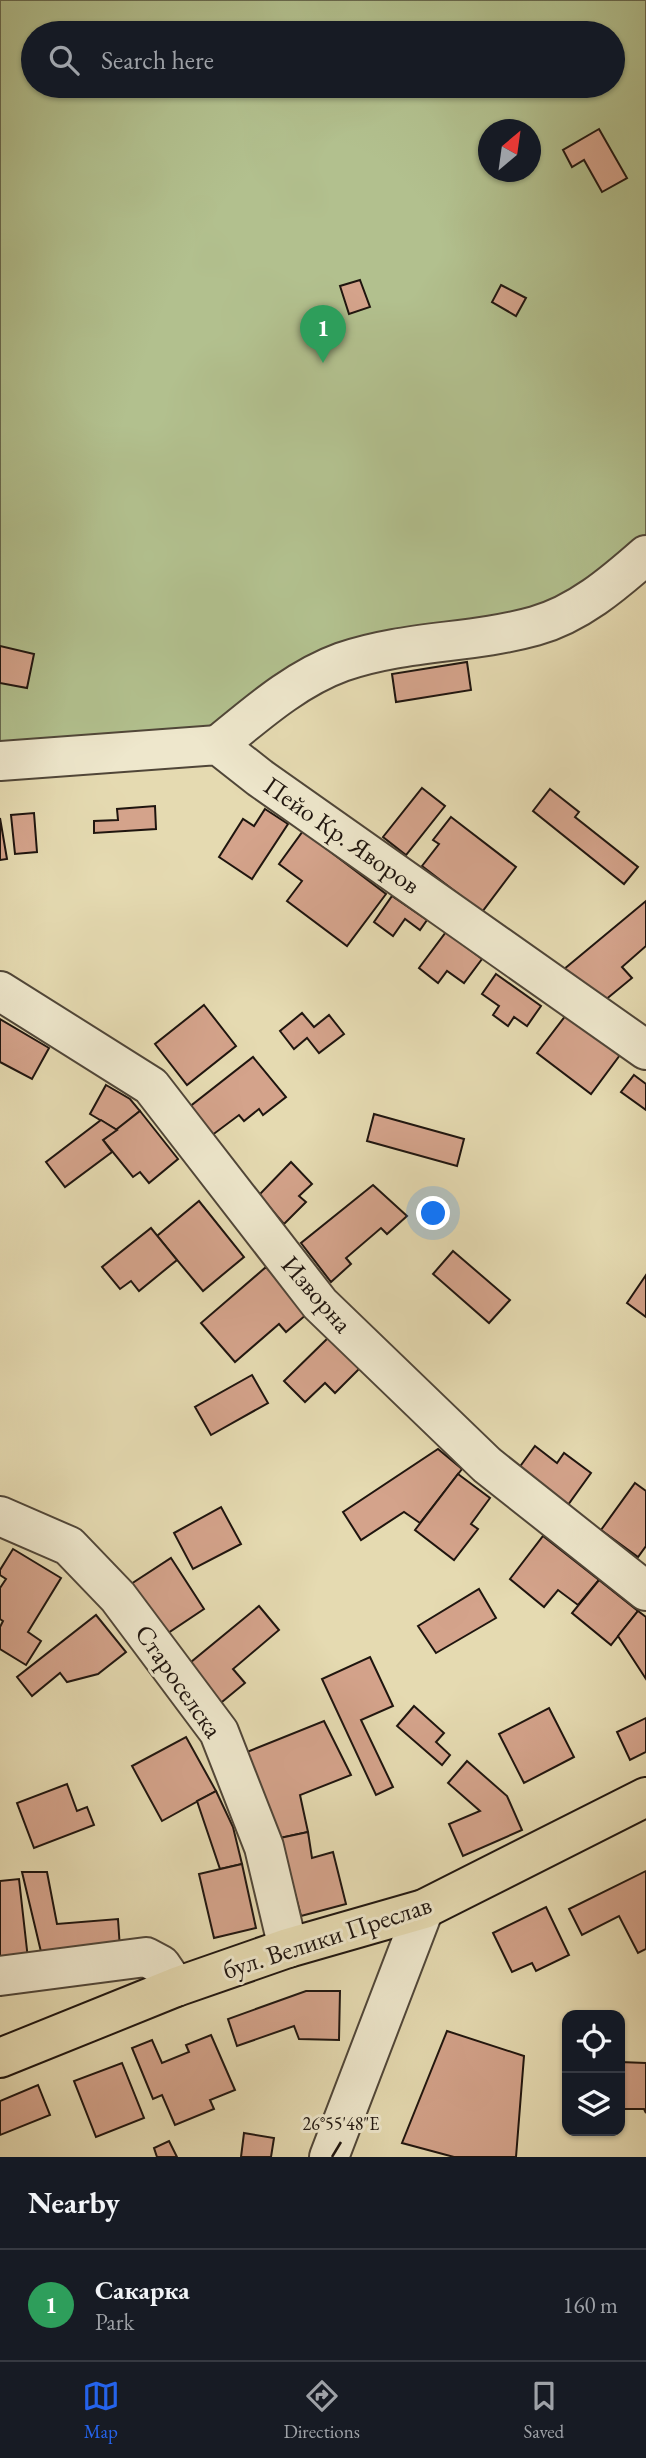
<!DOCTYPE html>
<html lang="en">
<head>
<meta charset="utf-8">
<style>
  :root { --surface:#171b24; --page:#20242c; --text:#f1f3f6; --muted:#9ea1a6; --line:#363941; --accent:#2563eb }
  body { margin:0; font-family:"EB Garamond",serif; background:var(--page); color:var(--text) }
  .controls { position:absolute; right:21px; bottom:21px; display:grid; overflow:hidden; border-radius:14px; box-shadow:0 2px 5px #0004 }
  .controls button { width:63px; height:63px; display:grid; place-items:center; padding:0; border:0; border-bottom:2px solid var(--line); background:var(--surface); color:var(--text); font:35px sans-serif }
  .compass { position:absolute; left:478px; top:119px; width:63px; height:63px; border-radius:50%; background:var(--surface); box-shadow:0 2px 5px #0004; rotate:29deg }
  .you { position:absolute; left:434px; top:1214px; width:24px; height:24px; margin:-18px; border:5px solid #fff; border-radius:50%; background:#1a73e8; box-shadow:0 0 0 10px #1a73e833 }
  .badge { display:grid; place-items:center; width:46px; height:46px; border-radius:50%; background:var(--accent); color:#fff; font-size:23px; font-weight:700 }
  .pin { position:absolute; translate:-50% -58px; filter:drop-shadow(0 2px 4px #0008) }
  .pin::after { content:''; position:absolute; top:37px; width:24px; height:21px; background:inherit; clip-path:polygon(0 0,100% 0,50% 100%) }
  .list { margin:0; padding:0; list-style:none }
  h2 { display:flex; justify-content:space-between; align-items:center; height:91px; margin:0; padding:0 28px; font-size:30px }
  h2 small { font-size:23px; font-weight:400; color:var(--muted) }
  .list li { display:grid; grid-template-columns:46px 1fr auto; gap:21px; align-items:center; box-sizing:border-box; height:112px; padding:0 28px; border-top:2px solid var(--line) }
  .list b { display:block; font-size:26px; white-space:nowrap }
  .list p { margin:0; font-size:23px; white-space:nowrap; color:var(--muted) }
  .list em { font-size:23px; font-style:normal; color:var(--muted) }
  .icon { flex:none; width:38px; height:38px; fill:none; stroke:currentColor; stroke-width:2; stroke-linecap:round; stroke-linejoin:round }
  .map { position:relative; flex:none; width:646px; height:2157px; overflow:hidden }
  .search { position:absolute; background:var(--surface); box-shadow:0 2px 5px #0004; left:21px; right:21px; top:21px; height:77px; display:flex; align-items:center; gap:18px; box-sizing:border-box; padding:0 24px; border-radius:38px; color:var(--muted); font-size:26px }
  .sheet { height:203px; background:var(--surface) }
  nav { display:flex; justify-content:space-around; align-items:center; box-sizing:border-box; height:98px; border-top:2px solid var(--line); background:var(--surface); font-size:19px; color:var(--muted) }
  nav a { display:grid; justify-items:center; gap:4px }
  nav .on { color:var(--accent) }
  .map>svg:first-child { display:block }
</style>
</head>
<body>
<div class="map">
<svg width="646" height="2157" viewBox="0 0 646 2157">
  <rect width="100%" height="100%" fill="#e5dab1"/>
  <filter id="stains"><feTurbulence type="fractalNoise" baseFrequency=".00286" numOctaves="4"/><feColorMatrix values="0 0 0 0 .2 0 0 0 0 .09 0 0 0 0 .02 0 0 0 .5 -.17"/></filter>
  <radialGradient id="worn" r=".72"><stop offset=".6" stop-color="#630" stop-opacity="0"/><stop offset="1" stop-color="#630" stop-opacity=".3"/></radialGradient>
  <path fill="#b2c08e" stroke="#686a4e" stroke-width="2" fill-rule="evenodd" d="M0 0H646V555L599 596 401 645 218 745 0 761ZM33 33H613V86H33ZM489 130H530V172H489Z"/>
  <g fill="#d4a38b" stroke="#1f150f" stroke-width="2">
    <polygon points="69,23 105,24 105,33 69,33"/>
    <polygon points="599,129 627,178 602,192 584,160 572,167 563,150"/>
    <polygon points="360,280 370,307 349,314 340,286"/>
    <polygon points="501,285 526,298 516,316 492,302"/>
    <polygon points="0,646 34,654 27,688 0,683"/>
    <polygon points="467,662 471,690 396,702 392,674"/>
    <polygon points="422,788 445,806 406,855 383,837"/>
    <polygon points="550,789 579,812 575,817 638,867 624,884 533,811"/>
    <polygon points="155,806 156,829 94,833 94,821 118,820 117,809"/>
    <polygon points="265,809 288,824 252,879 219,857 243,819 254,826"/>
    <polygon points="34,813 37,852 15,854 11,815"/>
    <polygon points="451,817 516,867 482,912 422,866 439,844 433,840"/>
    <polygon points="0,818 7,859 0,860"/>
    <polygon points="303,831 386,894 347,946 287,901 302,881 279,864"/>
    <polygon points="392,896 427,920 420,930 405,919 393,936 374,922"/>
    <polygon points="646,901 646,946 622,967 632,978 604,1001 563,970"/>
    <polygon points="446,932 482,959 464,983 447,971 438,983 419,968"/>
    <polygon points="496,974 541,1006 527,1026 514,1017 508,1026 493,1015 499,1006 482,994"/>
    <polygon points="204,1005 236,1046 187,1085 155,1044"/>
    <polygon points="302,1013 314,1027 329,1015 344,1034 319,1053 307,1038 294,1049 280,1031"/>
    <polygon points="566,1015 620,1055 591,1094 537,1053"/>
    <polygon points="0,1019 49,1048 32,1079 0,1062"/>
    <polygon points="253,1057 286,1097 263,1115 259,1109 244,1121 239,1115 211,1136 188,1108"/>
    <polygon points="634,1075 646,1084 646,1110 621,1092"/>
    <polygon points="106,1085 130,1099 140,1111 117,1130 90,1114"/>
    <polygon points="140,1111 178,1159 149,1183 140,1172 133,1177 103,1140"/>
    <polygon points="374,1114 464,1139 457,1166 367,1141"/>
    <polygon points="101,1120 117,1130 103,1140 112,1152 65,1187 46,1162"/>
    <polygon points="291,1162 312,1184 299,1196 306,1202 284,1224 259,1195"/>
    <polygon points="373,1185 407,1216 387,1234 381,1228 346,1258 351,1264 331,1282 301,1243"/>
    <polygon points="199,1201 244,1257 203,1291 157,1236"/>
    <polygon points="151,1228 177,1260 139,1291 131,1281 120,1289 102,1267"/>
    <polygon points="453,1251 510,1300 489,1323 433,1274"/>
    <polygon points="266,1267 307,1314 286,1332 279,1324 235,1362 201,1323"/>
    <polygon points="646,1275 646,1317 627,1303"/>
    <polygon points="329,1337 360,1368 335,1393 325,1383 305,1402 284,1381"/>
    <polygon points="252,1375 268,1403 211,1435 195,1407"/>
    <polygon points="535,1446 557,1463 564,1453 591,1473 565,1509 516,1472"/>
    <polygon points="438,1449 462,1469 420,1523 404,1512 361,1540 343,1512"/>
    <polygon points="458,1474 490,1498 471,1524 478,1529 454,1560 415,1530"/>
    <polygon points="635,1483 646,1491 646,1546 638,1557 601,1530"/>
    <polygon points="221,1507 241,1544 193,1569 174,1533"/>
    <polygon points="543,1536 599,1580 578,1605 558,1590 544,1607 510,1579"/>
    <polygon points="13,1549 61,1578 28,1632 41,1641 26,1665 0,1649 0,1627 3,1621 0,1619 0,1588 6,1579 0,1575 0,1570"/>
    <polygon points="171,1558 204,1609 165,1635 131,1584"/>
    <polygon points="599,1580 638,1611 611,1645 572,1613"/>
    <polygon points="479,1589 496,1618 436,1653 418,1626"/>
    <polygon points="259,1606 279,1630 233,1669 245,1683 217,1706 185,1667"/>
    <polygon points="638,1611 646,1617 646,1679 618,1636"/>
    <polygon points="96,1615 126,1652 98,1674 67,1682 60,1673 32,1696 17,1677"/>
    <polygon points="370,1657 393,1706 361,1720 393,1787 376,1795 322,1679"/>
    <polygon points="414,1706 444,1733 436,1742 450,1755 442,1765 397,1726"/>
    <polygon points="549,1708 574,1757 524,1783 499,1734"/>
    <polygon points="646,1718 646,1752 630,1760 617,1732"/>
    <polygon points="324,1721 351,1775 300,1795 308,1832 280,1838 247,1752"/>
    <polygon points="186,1737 216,1791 162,1821 132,1766"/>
    <polygon points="467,1761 507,1796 522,1830 463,1856 449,1824 480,1811 448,1783"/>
    <polygon points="67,1784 77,1811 87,1807 94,1825 34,1848 17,1803"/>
    <polygon points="216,1791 233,1827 242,1864 220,1869 197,1801"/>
    <polygon points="308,1832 312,1858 333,1852 346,1904 301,1916 280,1838"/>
    <polygon points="242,1864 256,1928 214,1938 199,1874"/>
    <polygon points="646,1871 646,1949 638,1953 619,1916 582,1935 569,1909"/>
    <polygon points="22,1872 47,1872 57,1924 118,1919 120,1949 42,1956"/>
    <polygon points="19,1879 28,1959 0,1960 0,1881"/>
    <polygon points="546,1907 569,1955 536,1971 532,1963 512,1972 493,1933"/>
    <polygon points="306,1991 340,1991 339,2040 299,2039 294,2026 237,2046 228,2019"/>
    <polygon points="447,2031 524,2056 516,2157 454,2157 402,2143"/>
    <polygon points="211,2035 235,2090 210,2100 214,2109 175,2125 162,2095 153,2099 132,2048 152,2040 162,2063 189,2052 186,2045"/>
    <polygon points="620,2062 646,2063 646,2113 644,2109 621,2109"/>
    <polygon points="122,2063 144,2118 96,2137 74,2081"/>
    <polygon points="38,2085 50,2115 0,2135 0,2101"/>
    <polygon points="244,2133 274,2138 271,2157 241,2157"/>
    <polygon points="169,2141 177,2157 157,2157 154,2148"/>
  </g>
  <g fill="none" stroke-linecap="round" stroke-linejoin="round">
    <g stroke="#504638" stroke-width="42">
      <g id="minor">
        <path d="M218 745C256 714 295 679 342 662 406 640 470 644 535 626 578 614 613 584 646 555"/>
        <polyline points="0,761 218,745 260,778 646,1050"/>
        <polyline points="0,991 151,1086 320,1304 487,1465 646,1591"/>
        <polyline points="0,1516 69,1546 118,1597 219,1732 264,1847 288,1948"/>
        <polyline points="0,1976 146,1957 161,1965 176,1987"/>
        <polyline points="329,2157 424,1909"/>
      </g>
    </g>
    <g stroke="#1f150f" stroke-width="42">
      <polyline id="major" points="0,2058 176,1987 288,1948 424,1909 646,1797"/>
    </g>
    <use href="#minor" stroke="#eee7cc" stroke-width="38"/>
    <use href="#major" stroke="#e5dab1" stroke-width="38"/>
  </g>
  <path fill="none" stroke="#1f150f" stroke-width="2.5" d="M332 2157 341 2142"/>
  <g text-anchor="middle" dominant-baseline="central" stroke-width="6" stroke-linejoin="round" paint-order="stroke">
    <g font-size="26" fill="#1f150f" stroke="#eee7cc">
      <text transform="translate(342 835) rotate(35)">Пейо Кр. Яворов</text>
      <text transform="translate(317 1294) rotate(49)">Изворна</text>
      <text transform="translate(179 1681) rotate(55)">Староселска</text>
      <text transform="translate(327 1937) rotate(-18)">бул. Велики Преслав</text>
    </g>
  </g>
  <g font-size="18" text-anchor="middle" fill="#1f150f" stroke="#eee7cc" stroke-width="6" stroke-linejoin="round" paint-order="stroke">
    <text x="341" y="2130">26°55'48"E</text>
  </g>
  <rect width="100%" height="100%" filter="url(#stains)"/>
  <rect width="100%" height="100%" fill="url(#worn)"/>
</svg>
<div class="controls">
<button><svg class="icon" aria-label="locate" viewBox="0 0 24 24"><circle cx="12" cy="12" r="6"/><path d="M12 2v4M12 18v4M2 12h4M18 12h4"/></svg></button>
<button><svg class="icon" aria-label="layers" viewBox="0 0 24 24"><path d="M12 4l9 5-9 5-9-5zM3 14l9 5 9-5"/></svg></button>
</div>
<svg class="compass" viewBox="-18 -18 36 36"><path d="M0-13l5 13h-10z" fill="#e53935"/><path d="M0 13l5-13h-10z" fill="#9ea1a6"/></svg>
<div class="you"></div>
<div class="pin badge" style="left:323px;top:363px;background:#2e9e5b">1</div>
<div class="search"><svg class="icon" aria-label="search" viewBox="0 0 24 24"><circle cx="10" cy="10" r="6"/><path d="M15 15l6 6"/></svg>Search here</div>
</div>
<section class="sheet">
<h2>Nearby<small></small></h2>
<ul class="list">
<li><span class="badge" style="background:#2e9e5b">1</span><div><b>Сакарка</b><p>Park</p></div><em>160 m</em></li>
</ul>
</section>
<nav>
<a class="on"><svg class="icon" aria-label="map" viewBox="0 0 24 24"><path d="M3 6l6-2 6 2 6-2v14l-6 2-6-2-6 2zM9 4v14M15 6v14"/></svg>Map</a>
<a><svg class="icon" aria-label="directions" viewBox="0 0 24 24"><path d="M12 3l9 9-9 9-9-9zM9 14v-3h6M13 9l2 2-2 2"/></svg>Directions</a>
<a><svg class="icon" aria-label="saved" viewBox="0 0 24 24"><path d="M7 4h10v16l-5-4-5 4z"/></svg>Saved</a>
</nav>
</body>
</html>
